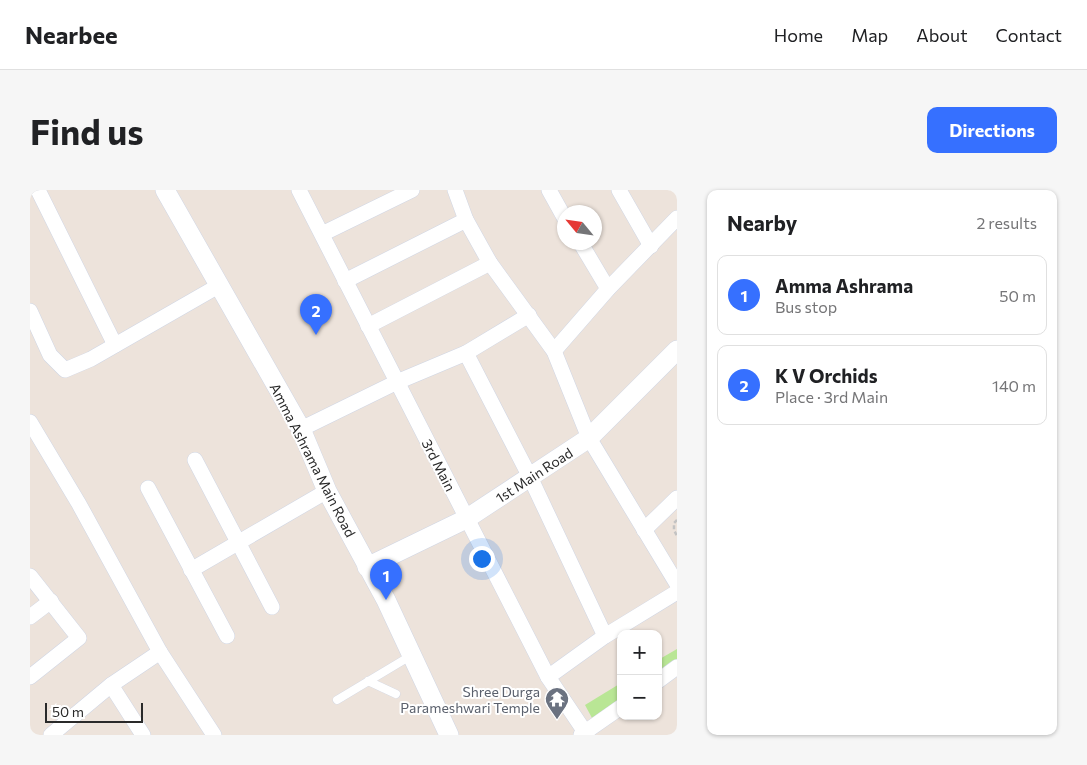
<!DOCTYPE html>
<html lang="en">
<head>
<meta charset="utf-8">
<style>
  :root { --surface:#fff; --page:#f6f6f6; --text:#202124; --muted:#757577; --line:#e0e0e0; --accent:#3670ff }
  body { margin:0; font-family:Commissioner,sans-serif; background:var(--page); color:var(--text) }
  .controls { position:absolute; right:15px; bottom:15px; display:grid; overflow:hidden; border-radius:10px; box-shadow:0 1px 4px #0004 }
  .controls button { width:45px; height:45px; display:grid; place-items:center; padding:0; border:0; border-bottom:1px solid var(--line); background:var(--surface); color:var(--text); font:25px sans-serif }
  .compass { position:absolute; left:527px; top:15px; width:45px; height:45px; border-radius:50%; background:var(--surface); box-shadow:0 1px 4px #0004; rotate:299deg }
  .scale { position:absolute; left:15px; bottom:12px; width:98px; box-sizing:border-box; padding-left:5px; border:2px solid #2a2a2a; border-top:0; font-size:14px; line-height:18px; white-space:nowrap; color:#2a2a2a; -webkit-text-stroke:4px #fff; paint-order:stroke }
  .you { position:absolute; left:451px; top:368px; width:18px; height:18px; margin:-12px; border:4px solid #fff; border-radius:50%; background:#1a73e8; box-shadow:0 0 0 8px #1a73e833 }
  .badge { display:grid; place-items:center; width:32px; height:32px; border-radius:50%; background:var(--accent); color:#fff; font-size:16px; font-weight:700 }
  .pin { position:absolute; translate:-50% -41px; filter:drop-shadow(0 1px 2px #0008) }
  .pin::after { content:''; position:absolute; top:26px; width:18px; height:15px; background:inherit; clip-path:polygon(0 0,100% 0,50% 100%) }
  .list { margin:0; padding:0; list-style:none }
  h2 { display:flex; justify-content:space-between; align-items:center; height:65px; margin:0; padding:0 20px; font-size:21px }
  h2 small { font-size:16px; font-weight:400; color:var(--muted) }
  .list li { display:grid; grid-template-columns:32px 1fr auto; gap:15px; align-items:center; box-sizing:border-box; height:80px; margin:0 10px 10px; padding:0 10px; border:1px solid var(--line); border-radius:10px }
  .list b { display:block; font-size:19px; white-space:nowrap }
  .list p { margin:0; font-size:16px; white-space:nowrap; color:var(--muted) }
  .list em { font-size:16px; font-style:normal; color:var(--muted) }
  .map { position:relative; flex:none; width:647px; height:545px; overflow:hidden; border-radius:10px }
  header { display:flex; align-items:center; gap:30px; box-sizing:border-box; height:70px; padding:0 25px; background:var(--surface); border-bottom:1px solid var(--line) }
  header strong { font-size:24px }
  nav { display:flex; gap:28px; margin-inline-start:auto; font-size:18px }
  .intro { display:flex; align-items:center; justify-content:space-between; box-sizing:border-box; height:120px; padding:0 30px }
  h1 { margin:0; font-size:35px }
  .button { padding:12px 22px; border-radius:10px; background:var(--accent); color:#fff; font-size:18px; font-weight:700 }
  main { display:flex; gap:30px; padding:0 30px }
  aside { flex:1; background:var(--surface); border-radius:10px; box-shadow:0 1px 4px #0004 }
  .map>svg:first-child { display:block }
</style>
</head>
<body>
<header>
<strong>Nearbee</strong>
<nav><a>Home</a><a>Map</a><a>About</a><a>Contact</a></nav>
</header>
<div class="intro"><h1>Find us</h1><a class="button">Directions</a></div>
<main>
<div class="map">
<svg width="647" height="545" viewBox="0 0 647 545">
  <rect width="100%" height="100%" fill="#ede3db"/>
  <g fill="#b9e695">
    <polygon points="647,459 647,469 628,482 628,470"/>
    <polygon points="591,493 591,508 562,528 555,515"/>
  </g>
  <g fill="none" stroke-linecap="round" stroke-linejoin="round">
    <g stroke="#d0d6e4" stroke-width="9">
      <g id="service">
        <polyline points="338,491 366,504"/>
        <polyline points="307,510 382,465"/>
      </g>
    </g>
    <g stroke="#d0d6e4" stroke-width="16">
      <g id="minor">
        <polyline points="8,0 85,155"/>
        <polyline points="269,0 518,487 557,545"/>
        <polyline points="425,0 436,30 460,73 524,161 559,248 647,394"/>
        <polyline points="519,0 534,27"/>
        <polyline points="589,0 621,56"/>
        <polyline points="292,44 382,0"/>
        <polyline points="550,52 578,99"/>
        <polyline points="315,91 436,30"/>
        <polyline points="0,121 20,165 35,180 61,169 190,95"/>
        <polyline points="338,136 460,73"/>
        <polyline points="524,161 578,99 647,28"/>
        <polyline points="436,163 500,287 575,446"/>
        <polyline points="0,232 49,314 130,462 184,545"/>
        <polyline points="271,239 367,192 436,163 499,125"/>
        <polyline points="165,270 242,417"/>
        <polyline points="118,298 197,446"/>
        <polyline points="614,340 647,308"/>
        <polyline points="161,380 297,301"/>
        <polyline points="0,386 49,448 0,487"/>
        <polyline points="0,427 21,411"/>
        <polyline points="518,487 575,446 647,402"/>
        <polyline points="628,491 647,477"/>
        <polyline points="81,495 113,545"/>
        <polyline points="21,545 81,495 130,462"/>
        <polyline points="551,545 591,517"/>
      </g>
    </g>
    <g stroke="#d0d6e4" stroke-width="20">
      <g id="tertiary">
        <polyline points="135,0 271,239 297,301 356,410 419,545"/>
        <polyline points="337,377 436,329 559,248 647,160"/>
      </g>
    </g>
    <polyline stroke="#c3c3c3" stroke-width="2.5" stroke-dasharray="4 2.5" stroke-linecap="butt" points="647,330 644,333 644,340 647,346"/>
    <use href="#service" stroke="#fff" stroke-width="8"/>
    <use href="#minor" stroke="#fff" stroke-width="15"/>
    <use href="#tertiary" stroke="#fff" stroke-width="19"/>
  </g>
  <defs>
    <g id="temple-pin" transform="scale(1.25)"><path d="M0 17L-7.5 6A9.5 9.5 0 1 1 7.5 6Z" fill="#6b7280" stroke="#fff"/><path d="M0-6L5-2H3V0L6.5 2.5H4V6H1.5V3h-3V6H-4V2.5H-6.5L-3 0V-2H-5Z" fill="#fff"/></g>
  </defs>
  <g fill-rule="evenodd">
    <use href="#temple-pin" x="527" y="509"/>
  </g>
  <g text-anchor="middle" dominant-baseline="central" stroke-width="4" stroke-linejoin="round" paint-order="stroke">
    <g font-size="14" fill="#2a2a2a" stroke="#fff">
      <text transform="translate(283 270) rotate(63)">Amma Ashrama Main Road</text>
      <text transform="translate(409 275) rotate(63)">3rd Main</text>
      <text transform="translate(504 285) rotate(-33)">1st Main Road</text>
    </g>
    <g font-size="14" fill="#5b616d" stroke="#fff" text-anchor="end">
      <text x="510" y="501">Shree Durga<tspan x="510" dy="16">Parameshwari Temple</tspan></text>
    </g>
  </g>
</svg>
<div class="controls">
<button>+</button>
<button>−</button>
</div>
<svg class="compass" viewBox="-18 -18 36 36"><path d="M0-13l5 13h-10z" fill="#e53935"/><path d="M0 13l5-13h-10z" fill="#757577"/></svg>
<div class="scale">50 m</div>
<div class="you"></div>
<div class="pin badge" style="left:356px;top:410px">1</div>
<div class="pin badge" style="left:286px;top:145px">2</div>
</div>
<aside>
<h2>Nearby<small>2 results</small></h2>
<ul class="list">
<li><span class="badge">1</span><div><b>Amma Ashrama</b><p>Bus stop</p></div><em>50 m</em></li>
<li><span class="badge">2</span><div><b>K V Orchids</b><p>Place · 3rd Main</p></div><em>140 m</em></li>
</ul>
</aside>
</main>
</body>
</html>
